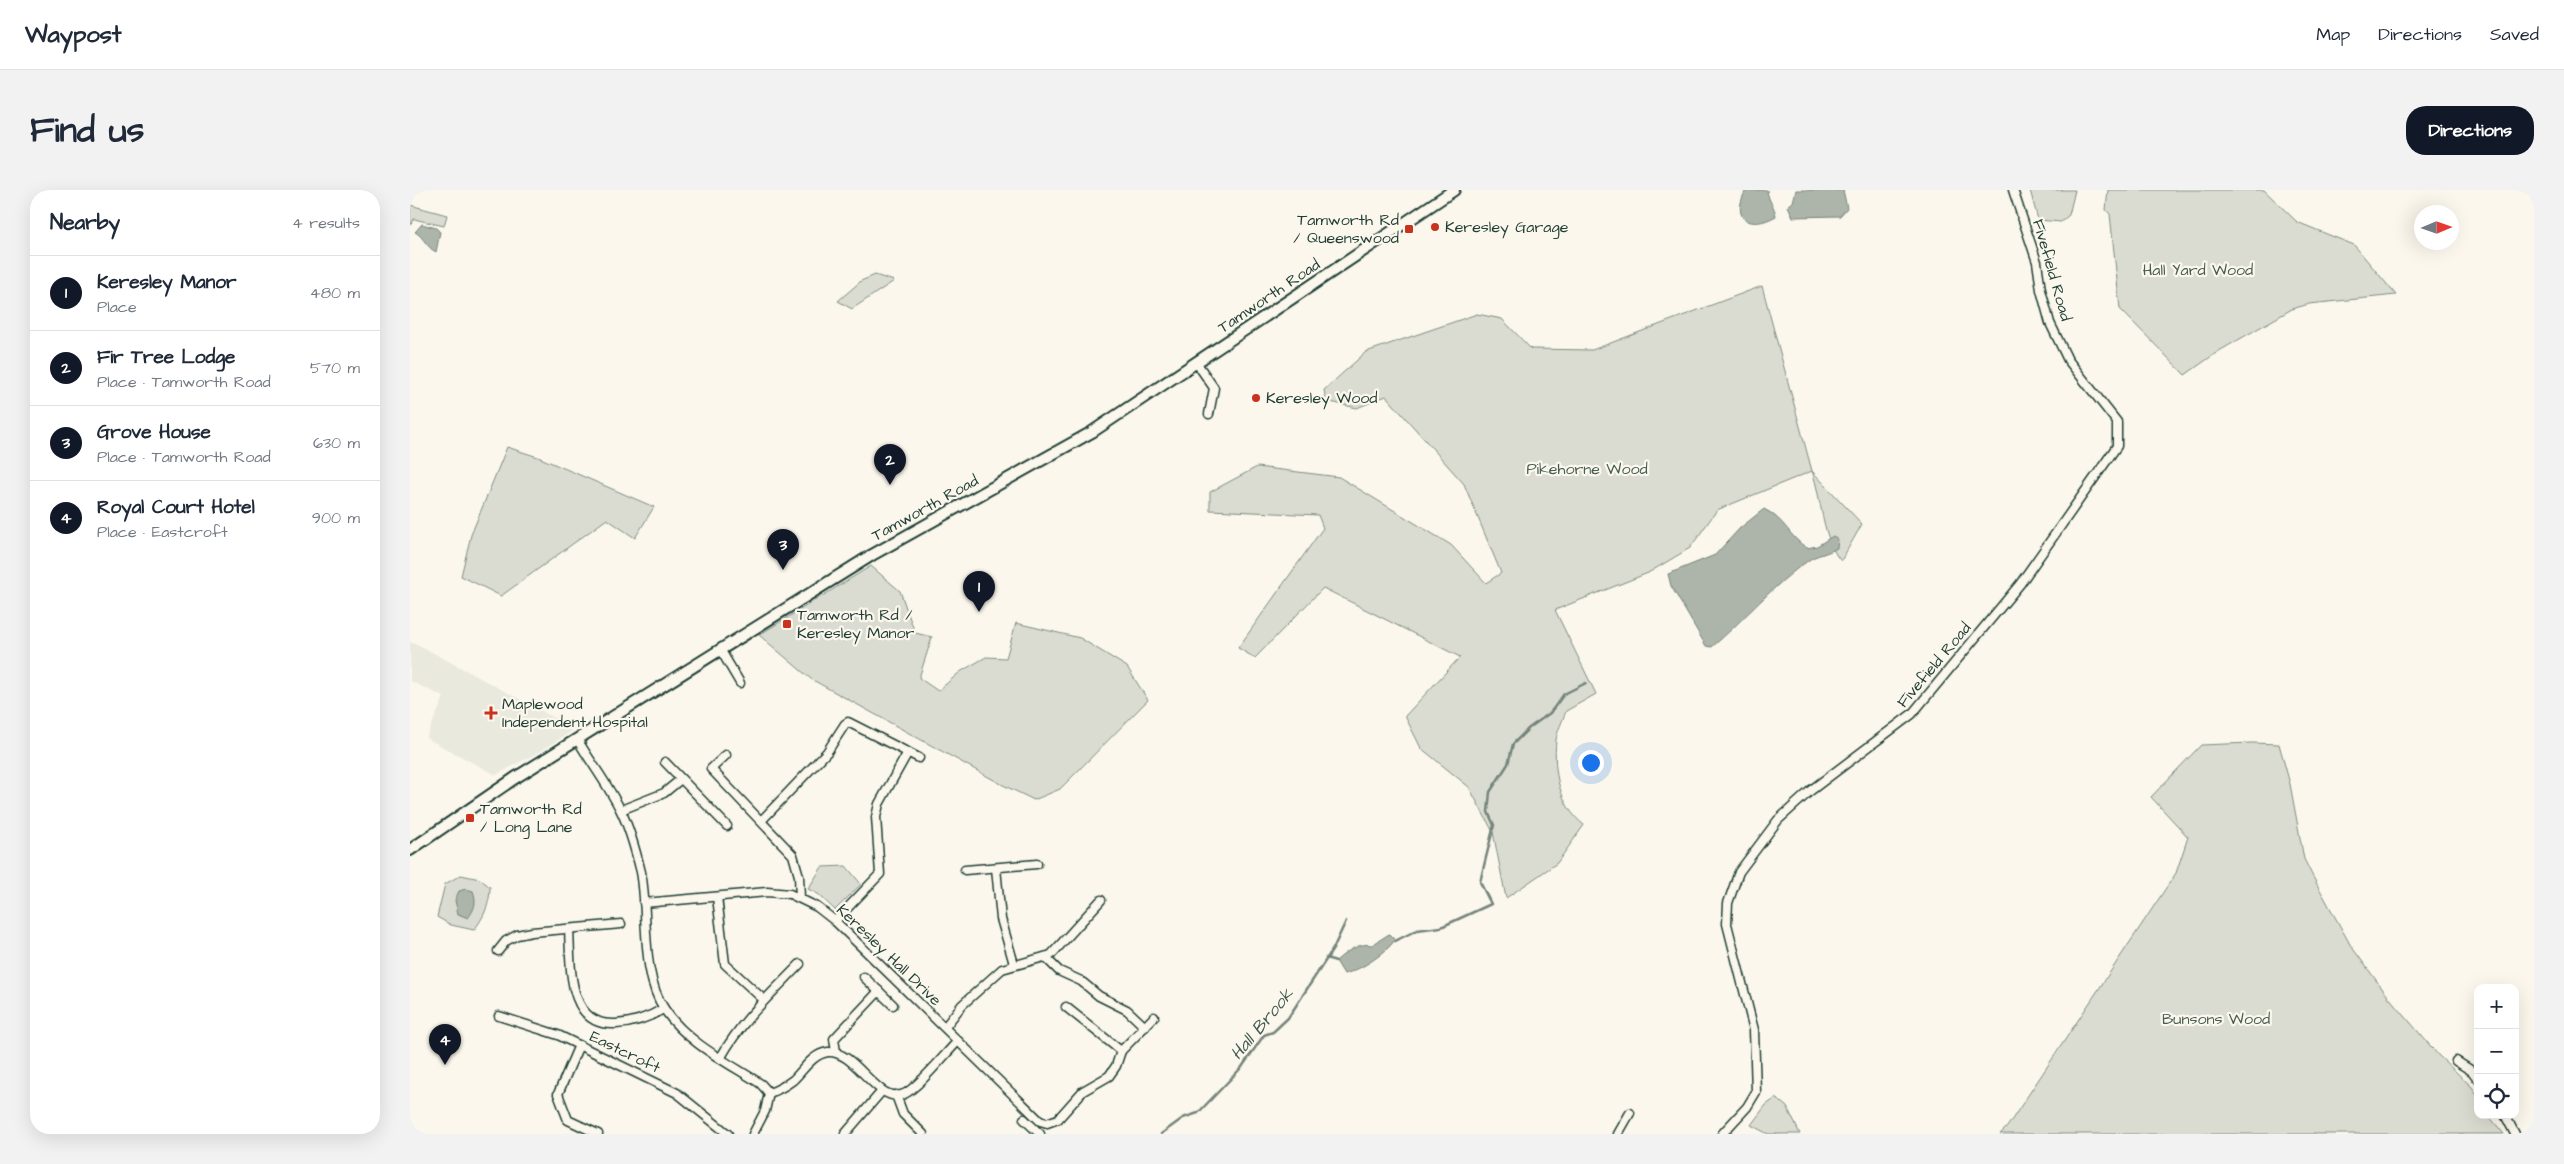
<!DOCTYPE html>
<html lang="en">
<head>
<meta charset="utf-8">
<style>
  :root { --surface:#fff; --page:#f2f2f3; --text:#1f2937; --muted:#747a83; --line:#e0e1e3; --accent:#111827 }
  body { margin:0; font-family:"Architects Daughter",sans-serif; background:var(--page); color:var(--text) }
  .controls { position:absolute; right:15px; bottom:15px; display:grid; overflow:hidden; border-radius:10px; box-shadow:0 5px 20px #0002 }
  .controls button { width:45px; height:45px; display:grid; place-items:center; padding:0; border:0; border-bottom:1px solid var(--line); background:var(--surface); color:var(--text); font:25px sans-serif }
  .compass { position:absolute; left:2004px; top:15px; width:45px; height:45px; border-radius:50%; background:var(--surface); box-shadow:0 5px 20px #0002; rotate:88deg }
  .you { position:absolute; left:1180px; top:572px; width:18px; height:18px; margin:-12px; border:4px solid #fff; border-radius:50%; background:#1a73e8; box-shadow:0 0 0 8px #1a73e833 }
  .badge { display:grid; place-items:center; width:32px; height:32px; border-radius:50%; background:var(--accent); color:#fff; font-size:16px; font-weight:700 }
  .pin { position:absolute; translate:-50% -41px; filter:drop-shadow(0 1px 2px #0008) }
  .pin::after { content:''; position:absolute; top:26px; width:18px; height:15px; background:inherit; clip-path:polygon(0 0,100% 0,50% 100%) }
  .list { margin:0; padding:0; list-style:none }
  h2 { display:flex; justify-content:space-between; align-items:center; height:65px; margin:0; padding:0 20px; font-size:21px }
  h2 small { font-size:16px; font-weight:400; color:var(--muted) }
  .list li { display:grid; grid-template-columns:32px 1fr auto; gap:15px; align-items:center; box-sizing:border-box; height:75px; padding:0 20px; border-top:1px solid var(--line) }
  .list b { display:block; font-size:19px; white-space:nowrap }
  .list p { margin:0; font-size:16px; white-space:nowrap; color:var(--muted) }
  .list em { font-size:16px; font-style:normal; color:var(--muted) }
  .icon { flex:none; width:28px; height:28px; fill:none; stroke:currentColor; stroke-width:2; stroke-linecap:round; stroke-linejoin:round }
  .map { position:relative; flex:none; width:2124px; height:944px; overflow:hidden; border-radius:20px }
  header { display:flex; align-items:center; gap:30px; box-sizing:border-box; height:70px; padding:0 25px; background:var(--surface); border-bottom:1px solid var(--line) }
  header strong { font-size:24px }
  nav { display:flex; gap:28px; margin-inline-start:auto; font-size:18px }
  .intro { display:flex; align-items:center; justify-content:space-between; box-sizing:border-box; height:120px; padding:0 30px }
  h1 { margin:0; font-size:35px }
  .button { padding:12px 22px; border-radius:20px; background:var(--accent); color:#fff; font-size:18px; font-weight:700 }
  main { display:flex; gap:30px; padding:0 30px }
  aside { flex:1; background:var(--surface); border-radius:20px; box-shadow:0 5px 20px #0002 }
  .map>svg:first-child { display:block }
</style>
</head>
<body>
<header>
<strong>Waypost</strong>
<nav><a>Map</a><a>Directions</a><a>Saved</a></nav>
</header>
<div class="intro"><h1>Find us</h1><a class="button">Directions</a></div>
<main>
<aside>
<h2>Nearby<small>4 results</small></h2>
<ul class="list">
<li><span class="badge">1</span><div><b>Keresley Manor</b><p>Place</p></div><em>480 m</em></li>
<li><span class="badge">2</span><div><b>Fir Tree Lodge</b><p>Place · Tamworth Road</p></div><em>570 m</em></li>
<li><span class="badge">3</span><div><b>Grove House</b><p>Place · Tamworth Road</p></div><em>630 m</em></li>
<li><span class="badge">4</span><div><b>Royal Court Hotel</b><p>Place · Eastcroft</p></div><em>900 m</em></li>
</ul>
</aside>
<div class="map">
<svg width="2124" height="944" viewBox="0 0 2124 944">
  <rect width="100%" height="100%" fill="#fbf7ec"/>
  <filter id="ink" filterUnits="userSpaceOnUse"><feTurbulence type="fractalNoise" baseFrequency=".02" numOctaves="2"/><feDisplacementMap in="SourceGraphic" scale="10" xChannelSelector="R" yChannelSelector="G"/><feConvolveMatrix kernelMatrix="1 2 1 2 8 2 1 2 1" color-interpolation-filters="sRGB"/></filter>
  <g filter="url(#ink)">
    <polygon fill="#eae9de" points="0,452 16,459 165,539 131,561 86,585 16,548 34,507 0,491"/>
    <g fill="#dbdcd1" stroke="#7d8c82">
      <polygon points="1620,0 1665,0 1659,25 1651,32 1628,30"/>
      <polygon points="1698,0 1854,0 1887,32 1944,55 1986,105 1899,114 1882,119 1809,161 1775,185 1710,119 1700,24 1696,20"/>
      <polygon points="0,15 37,25 34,36 4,29 0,36"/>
      <polygon points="465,85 484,91 442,119 428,111 451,91"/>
      <path d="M1352 96 1402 281 1452 334 1431 371C1413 352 1411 306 1402 281L1307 320 1280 358 1238 383 1145 420 1186 504 1156 521C1153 530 1147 541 1146 550 1143 580 1149 616 1174 635L1147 673 1096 708 1083 642 1059 597 1011 558 995 526 1050 467 913 398 845 468 828 458 913 338 908 325 800 320V302L847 277 929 287 1041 355 1076 393 1091 383 1054 294 976 206 947 218 916 211 914 200 956 162 1067 124 1092 129 1121 159 1182 160Z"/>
      <polygon points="97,257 128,267 244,317 225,348 197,329 91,406 51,386 61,345"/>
      <polygon points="461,376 490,401 505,443 522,447 509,488 528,501 550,482 576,467 596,468 606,433 670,448 717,477 738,510 650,599 624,610 593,595 401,489 349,445"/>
      <polygon points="1842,553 1869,554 1880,594 1894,669 1903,687 1941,756 1977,805 2028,865 2062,897 2068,906 2068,925 2078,925 2094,944 1590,944 1597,937 1766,683 1778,647 1741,607 1791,555"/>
      <polygon points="436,676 451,694 425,720 408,704 398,699 412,677"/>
      <path d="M51 685 70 689 80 697C80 714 74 727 64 740L41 735 27 727 35 694Z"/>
      <polygon points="1366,908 1377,917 1390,944 1358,944 1341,935 1356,915"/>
    </g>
    <g fill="#adb4aa" stroke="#74847b">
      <path d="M1336 0H1357C1358 11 1365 16 1366 26 1340 41 1320 29 1336 0Z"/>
      <polygon points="1386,0 1433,0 1437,18 1430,26 1383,27 1378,16 1383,12"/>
      <path d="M12 34 26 38 30 42 26 62C16 57 14 47 5 42Z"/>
      <path d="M1354 319C1375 329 1379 347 1397 358L1407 356 1423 346 1428 349 1427 358C1417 364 1406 365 1399 370 1363 395 1335 429 1302 457L1296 456 1261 396 1258 384 1305 365 1330 338Z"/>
      <path d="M56 699 63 701C67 712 65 719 58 728L48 724 45 710 49 701Z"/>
      <path d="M979 744 985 750C975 764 951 780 934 784L926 771C936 762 949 752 962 755Z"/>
    </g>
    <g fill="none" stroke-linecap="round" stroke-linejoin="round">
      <g stroke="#74847b" stroke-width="2.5">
        <polyline points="985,751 1007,740 1031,737 1081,714 1070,692 1084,635 1078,622 1080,602 1098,574 1103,554 1119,538 1140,523 1154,504 1176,493"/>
        <polyline points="916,768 926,771"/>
        <polyline points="751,944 773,928 788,923 832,877 854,845 863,842 878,828 923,759 936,731"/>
      </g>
      <g stroke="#1f3d34" stroke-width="11">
        <g id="minor">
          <polyline points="786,172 804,198 799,224"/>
          <polyline points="310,459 330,493"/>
          <path d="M167 549C181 573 199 596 211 621 220 639 226 662 231 682 239 724 230 784 255 820 277 853 319 873 351 894L359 903 355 921 343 944"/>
          <polyline points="316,565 301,579 383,665 389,686 390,708"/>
          <polyline points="255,572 317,636"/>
          <polyline points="211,620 254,603 271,589"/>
          <polyline points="352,630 417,562 435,534 438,532 509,568"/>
          <polyline points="586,678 591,729 604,774"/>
          <polyline points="555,680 627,674"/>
          <polyline points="307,707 315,774 354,810"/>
          <polyline points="234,713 357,702 380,704 407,717 425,731 630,931 637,933 648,929 673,901 699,886 706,876 711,861 744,827"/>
          <polyline points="425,731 470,684 466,627 469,614 498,562"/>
          <path d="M159 739C161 774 156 837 206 834 224 833 238 828 253 819"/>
          <polyline points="88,761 96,751 107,745 122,742 211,734"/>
          <polyline points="635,767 649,781 671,791 689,806 717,820 735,837"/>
          <polyline points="454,787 483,815"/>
          <polyline points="656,817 711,861"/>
          <polyline points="89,826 148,845 267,903 318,944"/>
          <polyline points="535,837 552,815 592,779 641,765 691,710"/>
          <polyline points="169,855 148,904 158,930 188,944"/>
          <polyline points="426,862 424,849 469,801"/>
          <path d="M311 867C332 830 361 804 390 774"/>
          <polyline points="2046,871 2062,881 2068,889"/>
          <path d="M359 903C368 900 375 896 383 890 393 881 402 864 418 862 446 860 468 916 494 904 508 898 536 863 548 851"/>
          <polyline points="486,905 493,924 513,944"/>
          <polyline points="2095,925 2105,944"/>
          <polyline points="614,929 630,944"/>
          <polyline points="435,944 472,901"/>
          <polyline points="1208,944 1220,923"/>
          <polyline points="1312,944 1337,917 1346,902 1344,840 1317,734 1318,713 1329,682 1368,630 1400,601 1502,524 1610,394 1707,256 1707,232 1658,170 1640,133 1631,100 1627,72 1603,0"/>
        </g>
      </g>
      <g stroke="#1f3d34" stroke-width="14">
        <polyline id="secondary" points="0,660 105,588 462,365 682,242 1044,0"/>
      </g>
      <use href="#minor" stroke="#fbf7ec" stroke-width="8"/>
      <use href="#secondary" stroke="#fbf7ec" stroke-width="10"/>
    </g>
  </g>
  <g fill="#c8321e" stroke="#fbf7ec" stroke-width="2">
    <circle cx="1025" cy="37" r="5"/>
    <rect x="994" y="34" width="10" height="10" rx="2.5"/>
    <circle cx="846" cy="208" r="5"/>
    <rect x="372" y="429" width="10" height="10" rx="2.5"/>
    <path d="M78.5 515.5h5v5h5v5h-5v5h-5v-5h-5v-5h5z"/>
    <rect x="55" y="623" width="10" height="10" rx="2.5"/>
  </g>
  <g text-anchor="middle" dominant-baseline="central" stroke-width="4.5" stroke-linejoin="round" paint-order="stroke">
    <g font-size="16" fill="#1f3d34" stroke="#fbf7ec" text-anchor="start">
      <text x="989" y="30" text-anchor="end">Tamworth Rd<tspan x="989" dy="18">/ Queenswood</tspan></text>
      <text x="1035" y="37">Keresley Garage</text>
      <text x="856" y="208">Keresley Wood</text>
      <text x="387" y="425">Tamworth Rd /<tspan x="387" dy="18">Keresley Manor</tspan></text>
      <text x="92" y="514">Maplewood<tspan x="92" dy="18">Independent Hospital</tspan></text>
      <text x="70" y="619">Tamworth Rd<tspan x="70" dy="18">/ Long Lane</tspan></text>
    </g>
    <g font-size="16" fill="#1f3d34" stroke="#fbf7ec">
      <text transform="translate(1642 80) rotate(74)">Fivefield Road</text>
      <text transform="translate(859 106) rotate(-34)">Tamworth Road</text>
      <text transform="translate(515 318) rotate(-29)">Tamworth Road</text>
      <text transform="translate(1524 475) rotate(-50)">Fivefield Road</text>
      <text transform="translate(479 765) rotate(44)">Keresley Hall Drive</text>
      <text transform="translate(215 862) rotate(26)">Eastcroft</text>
    </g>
    <g font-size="16" fill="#455d53" stroke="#fbf7ec">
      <text x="1788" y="80">Hall Yard Wood</text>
      <text x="1177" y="279">Pikehorne Wood</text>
      <text x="1806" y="829">Bunsons Wood</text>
    </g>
    <g font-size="18" font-style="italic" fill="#425b52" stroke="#fbf7ec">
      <text transform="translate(852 834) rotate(-50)">Hall Brook</text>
    </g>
  </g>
</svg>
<div class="controls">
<button>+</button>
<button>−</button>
<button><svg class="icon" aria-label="locate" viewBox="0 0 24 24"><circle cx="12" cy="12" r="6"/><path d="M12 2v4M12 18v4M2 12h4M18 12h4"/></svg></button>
</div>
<svg class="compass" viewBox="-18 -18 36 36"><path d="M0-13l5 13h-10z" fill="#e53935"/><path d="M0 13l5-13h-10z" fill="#747a83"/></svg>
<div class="you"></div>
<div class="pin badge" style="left:569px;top:422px">1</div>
<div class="pin badge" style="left:480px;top:295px">2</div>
<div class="pin badge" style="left:373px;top:380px">3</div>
<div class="pin badge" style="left:35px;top:875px">4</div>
</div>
</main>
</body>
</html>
